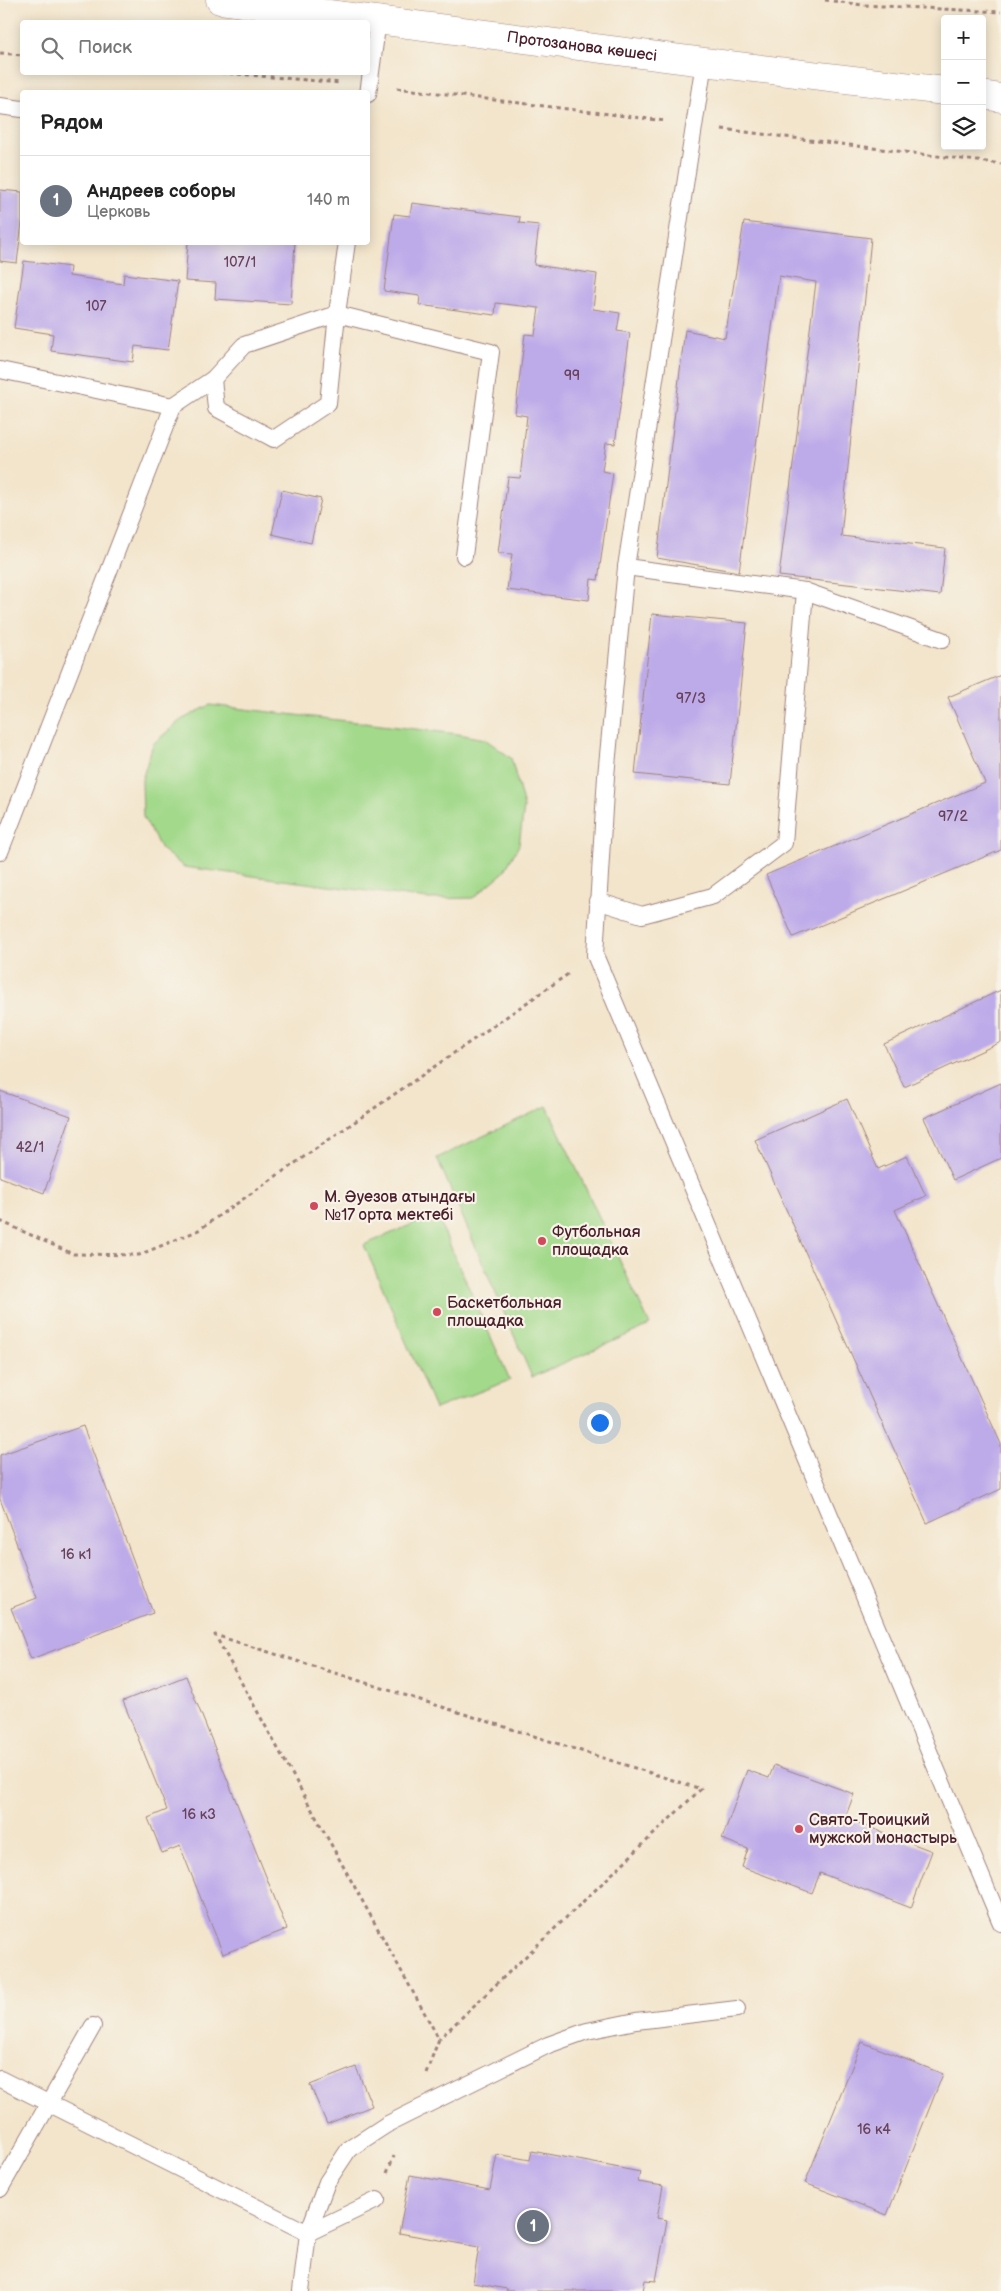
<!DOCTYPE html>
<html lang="ru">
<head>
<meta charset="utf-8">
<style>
  :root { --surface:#fff; --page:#f6f6f6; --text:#222; --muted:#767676; --line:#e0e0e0; --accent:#b45309 }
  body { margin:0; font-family:"Balsamiq Sans",sans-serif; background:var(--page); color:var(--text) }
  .controls { position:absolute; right:15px; top:15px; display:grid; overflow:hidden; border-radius:5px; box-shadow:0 2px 12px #0003 }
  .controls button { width:45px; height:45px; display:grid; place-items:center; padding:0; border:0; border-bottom:1px solid var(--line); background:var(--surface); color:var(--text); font:25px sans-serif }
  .you { position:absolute; left:599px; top:1422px; width:18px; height:18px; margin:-12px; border:4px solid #fff; border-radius:50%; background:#1a73e8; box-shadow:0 0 0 8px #1a73e833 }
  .badge { display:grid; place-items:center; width:32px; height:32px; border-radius:50%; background:var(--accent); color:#fff; font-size:16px; font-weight:700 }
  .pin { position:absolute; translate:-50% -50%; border:2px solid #fff; box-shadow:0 1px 5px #0006 }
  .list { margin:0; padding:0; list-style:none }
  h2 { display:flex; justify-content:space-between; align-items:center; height:65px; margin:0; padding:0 20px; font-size:21px }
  h2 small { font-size:16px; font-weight:400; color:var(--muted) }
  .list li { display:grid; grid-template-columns:32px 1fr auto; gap:15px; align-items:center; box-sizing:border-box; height:90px; padding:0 20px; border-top:1px solid var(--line) }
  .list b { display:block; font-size:19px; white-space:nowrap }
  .list p { margin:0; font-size:16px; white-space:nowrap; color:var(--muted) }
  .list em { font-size:16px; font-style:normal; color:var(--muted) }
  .icon { flex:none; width:28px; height:28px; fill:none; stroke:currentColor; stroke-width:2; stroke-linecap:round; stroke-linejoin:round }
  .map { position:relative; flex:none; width:1001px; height:2291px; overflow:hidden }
  .search { position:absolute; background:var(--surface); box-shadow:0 2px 12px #0003; left:20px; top:20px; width:350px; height:55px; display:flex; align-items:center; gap:12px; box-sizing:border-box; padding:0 18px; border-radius:5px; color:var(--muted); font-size:19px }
  .panel { position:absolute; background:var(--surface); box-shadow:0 2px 12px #0003; left:20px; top:90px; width:350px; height:155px; border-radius:5px }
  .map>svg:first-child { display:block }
</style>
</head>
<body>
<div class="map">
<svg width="1001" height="2291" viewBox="0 0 1001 2291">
  <rect width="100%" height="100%" fill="#f7f3e8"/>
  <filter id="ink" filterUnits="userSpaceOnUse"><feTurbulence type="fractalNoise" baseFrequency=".02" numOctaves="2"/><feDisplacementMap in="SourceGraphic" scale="10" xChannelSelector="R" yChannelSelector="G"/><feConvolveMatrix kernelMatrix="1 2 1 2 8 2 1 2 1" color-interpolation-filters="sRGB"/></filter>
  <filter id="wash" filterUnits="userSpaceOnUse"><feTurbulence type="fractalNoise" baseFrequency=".0096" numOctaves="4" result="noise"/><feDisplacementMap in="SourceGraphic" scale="20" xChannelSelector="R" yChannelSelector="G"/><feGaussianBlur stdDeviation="1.12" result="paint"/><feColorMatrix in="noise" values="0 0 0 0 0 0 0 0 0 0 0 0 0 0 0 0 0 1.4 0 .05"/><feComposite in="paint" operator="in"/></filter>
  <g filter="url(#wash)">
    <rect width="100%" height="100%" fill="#f3e5cc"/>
    <g fill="#a2d98a" stroke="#767c5a">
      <polygon points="210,705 458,734 485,739 511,758 524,807 519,845 504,872 473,898 428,899 184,867 161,849 143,817 142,780 153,744 181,720"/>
      <polygon points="547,1106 650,1325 532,1377 437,1158"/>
      <polygon points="436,1214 510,1380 435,1409 364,1245"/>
    </g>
    <g id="blocks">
      <g fill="#bdaae9">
        <polygon points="0,190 22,192 22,222 17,263 0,261"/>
        <polygon points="412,203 520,217 519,223 539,225 534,265 597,274 593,309 620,313 617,331 630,333 615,444 606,443 602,471 613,473 598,580 591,579 589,600 507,590 512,554 498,553 508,477 520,478 527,416 515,414 525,334 535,335 539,308 496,303 495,315 419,305 420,296 384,291 394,214 410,216"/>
        <polygon points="744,222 871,238 841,536 945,548 940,595 779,576 816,282 779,276 739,572 657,558 685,330 725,338"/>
        <polygon points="188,242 295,242 291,304 215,299 216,283 185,281"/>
        <polygon points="24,261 70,267 69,276 123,284 124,274 178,281 168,350 135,346 133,362 51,351 53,334 14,328"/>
        <polygon points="282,490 321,499 311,543 272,534"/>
        <polygon points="652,614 747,623 730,784 635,774"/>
        <polygon points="1001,675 1001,850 793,937 766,875 985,783 948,697"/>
        <polygon points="1001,990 1001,1042 904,1087 884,1044"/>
        <polygon points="1001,1083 1001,1158 953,1180 924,1118"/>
        <polygon points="0,1091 71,1116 44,1193 0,1177"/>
        <polygon points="847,1099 878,1169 907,1156 926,1196 895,1210 1001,1444 1001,1489 927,1523 755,1140"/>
        <polygon points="83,1426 153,1613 31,1659 11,1608 37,1598 0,1499 0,1455"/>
        <polygon points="186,1676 287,1929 223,1954 180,1846 162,1853 148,1818 167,1810 123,1701"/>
        <polygon points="774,1765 854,1794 845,1818 932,1851 911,1908 820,1873 812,1893 742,1867 748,1849 722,1839 747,1770 769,1778"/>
        <polygon points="862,2042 943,2074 887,2215 805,2183"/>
        <polygon points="356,2067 372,2106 327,2124 310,2085"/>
        <polygon points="532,2151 640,2172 638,2182 663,2186 657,2218 667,2220 656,2281 645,2280 643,2291 506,2291 507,2289 473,2283 479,2247 399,2233 410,2175 490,2190 497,2154 530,2160"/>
      </g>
    </g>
  </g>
  <g filter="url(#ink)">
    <use href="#blocks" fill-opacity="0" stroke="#9e827c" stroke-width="1"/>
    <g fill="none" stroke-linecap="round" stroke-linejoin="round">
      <g stroke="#9e827c" stroke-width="18">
        <g id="service">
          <polyline points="704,62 626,567 606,776 595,955 1001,1923"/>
          <polyline points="368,94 378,20"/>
          <polyline points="0,106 22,109"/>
          <polyline points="0,370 173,406 213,379 244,345 337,314 347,242"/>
          <polyline points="213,379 216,408 274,439 328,403 337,314 491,352 464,556"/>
          <polyline points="626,567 805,591 942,640"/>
          <polyline points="0,852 173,406"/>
          <polyline points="597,901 642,915 713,896 784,843 805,591"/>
          <polyline points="0,2079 308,2233 377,2200"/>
          <polyline points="0,2189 93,2026"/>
          <polyline points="301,2291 308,2233 327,2182 349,2149 386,2125 410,2113 548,2045 587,2031 636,2021 737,2009"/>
        </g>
      </g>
      <g stroke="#9e827c" stroke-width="29">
        <g id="tertiary">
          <path id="s1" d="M220 0 704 62 945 91"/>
          <polyline points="982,95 1001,98"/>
        </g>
      </g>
      <g stroke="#9e827c" stroke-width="3" stroke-dasharray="4 4" stroke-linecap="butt">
        <polyline points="825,0 863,5 1001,12"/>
        <polyline points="0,53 22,55"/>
        <polyline points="214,72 341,83"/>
        <polyline points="397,88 666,121"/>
        <polyline points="722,129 1001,164"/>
        <polyline points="0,1221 73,1254 139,1255 197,1231 571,972"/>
        <polyline points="426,2073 439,2039 215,1635 701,1789 439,2039"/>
        <polyline points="387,2173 394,2156"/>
      </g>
      <use href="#service" stroke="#fff" stroke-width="16"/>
      <use href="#tertiary" stroke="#fff" stroke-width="28"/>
    </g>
  </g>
  <g fill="#d1495b" stroke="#f7f3e8" stroke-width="2">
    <circle cx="314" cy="1206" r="5"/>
    <circle cx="542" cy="1241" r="5"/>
    <circle cx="437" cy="1312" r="5"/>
    <circle cx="799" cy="1829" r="5"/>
  </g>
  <g text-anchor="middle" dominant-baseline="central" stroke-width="4.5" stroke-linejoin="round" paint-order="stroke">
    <g font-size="14" fill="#67425a">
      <text x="240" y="262">107/1</text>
      <text x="96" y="306">107</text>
      <text x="572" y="375">99</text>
      <text x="691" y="698">97/3</text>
      <text x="953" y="816">97/2</text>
      <text x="30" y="1147">42/1</text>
      <text x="76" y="1554">16 к1</text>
      <text x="199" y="1814">16 к3</text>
      <text x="874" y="2129">16 к4</text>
    </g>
    <g font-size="16" fill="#4a1f2b" stroke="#f7f3e8">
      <text stroke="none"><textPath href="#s1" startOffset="365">Протозанова көшесі</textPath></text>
    </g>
    <g font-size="16" fill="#4a1f2b" stroke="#f7f3e8" text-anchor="start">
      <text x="324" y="1197">М. Әуезов атындағы<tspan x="324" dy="18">№17 орта мектебі</tspan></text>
      <text x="552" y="1232">Футбольная<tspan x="552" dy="18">площадка</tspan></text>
      <text x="447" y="1303">Баскетбольная<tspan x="447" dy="18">площадка</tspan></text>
      <text x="809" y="1820">Свято-Троицкий<tspan x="809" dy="18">мужской монастырь</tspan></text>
    </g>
  </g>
</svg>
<div class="controls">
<button>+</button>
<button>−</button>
<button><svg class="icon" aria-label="layers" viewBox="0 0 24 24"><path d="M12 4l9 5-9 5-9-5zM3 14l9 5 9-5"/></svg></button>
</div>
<div class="you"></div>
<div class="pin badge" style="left:533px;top:2226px;background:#6b7280">1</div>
<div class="search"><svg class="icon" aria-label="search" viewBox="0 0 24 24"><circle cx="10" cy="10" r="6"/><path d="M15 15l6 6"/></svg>Поиск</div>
<section class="panel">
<h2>Рядом<small></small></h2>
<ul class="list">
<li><span class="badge" style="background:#6b7280">1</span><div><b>Андреев соборы</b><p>Церковь</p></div><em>140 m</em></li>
</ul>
</section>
</div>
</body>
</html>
